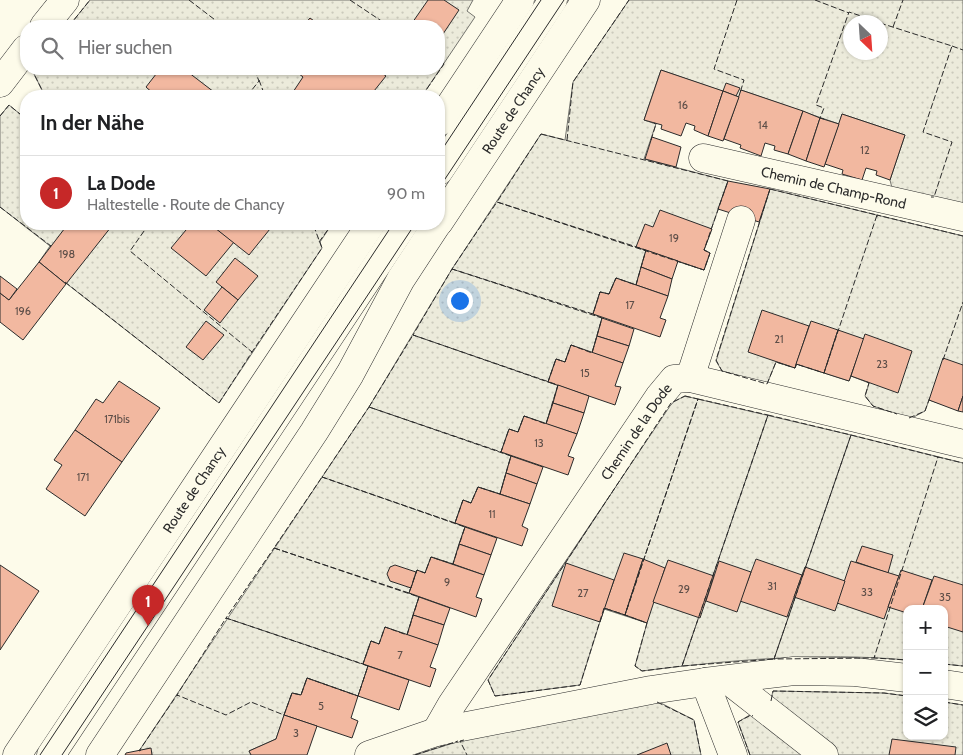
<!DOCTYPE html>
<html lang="de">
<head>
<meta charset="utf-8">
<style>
  :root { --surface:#fff; --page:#f6f6f6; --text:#202124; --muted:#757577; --line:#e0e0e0; --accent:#c62828 }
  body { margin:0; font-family:Cabin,sans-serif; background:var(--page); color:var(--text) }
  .controls { position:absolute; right:15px; bottom:15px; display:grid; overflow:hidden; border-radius:10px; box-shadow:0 1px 4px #0004 }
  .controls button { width:45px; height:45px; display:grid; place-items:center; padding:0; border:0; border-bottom:1px solid var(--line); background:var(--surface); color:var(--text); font:25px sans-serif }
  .compass { position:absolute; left:843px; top:15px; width:45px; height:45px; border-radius:50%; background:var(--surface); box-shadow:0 1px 4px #0004; rotate:155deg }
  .you { position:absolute; left:459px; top:300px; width:18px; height:18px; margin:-12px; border:4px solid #fff; border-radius:50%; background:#1a73e8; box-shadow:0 0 0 8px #1a73e833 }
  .badge { display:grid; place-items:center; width:32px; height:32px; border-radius:50%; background:var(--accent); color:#fff; font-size:16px; font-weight:700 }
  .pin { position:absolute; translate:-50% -41px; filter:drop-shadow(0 1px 2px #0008) }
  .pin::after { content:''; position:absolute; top:26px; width:18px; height:15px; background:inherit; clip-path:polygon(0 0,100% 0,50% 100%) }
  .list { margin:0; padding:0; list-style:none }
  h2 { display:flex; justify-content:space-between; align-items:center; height:65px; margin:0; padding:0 20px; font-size:21px }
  h2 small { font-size:16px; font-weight:400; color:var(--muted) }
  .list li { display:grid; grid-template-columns:32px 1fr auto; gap:15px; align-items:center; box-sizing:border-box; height:75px; padding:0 20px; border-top:1px solid var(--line) }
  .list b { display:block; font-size:19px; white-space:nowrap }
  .list p { margin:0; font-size:16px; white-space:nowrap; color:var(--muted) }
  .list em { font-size:16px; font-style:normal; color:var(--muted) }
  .icon { flex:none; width:28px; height:28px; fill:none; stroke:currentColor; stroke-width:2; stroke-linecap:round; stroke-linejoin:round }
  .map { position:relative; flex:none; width:963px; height:755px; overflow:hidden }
  .search { position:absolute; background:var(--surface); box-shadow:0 1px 4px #0004; left:20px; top:20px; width:425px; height:55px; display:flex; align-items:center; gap:12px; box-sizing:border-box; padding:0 18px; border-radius:20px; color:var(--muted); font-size:19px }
  .panel { position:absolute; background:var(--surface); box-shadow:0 1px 4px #0004; left:20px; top:90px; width:425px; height:140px; border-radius:20px }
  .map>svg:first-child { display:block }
</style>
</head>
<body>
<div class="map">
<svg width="963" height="755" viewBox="0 0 963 755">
  <defs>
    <pattern id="garden-dots" width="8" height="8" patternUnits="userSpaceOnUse" patternTransform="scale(1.25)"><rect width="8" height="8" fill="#ecebdb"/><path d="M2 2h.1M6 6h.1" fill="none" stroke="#cbcabc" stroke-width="1.8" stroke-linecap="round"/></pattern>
  </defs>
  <rect width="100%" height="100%" fill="#fdfbea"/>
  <g fill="url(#garden-dots)" stroke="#74746e" fill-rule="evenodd">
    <polygon points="90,0 473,0 467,11 475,17 422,96 45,96 33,72 36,69 439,69 439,26 69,26"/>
    <path d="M629 0H963V204L892 188 890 180 905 135 842 114 839 124 741 90 739 97 661 70 644 120 656 124 644 159 728 181 704 250 710 253 704 270 646 251 636 285 616 278 609 294 600 292 593 314 602 318 592 353 571 345 565 362 556 359 548 382 558 385 546 424 524 416 518 432 509 430 501 452 511 456 500 494 478 487 471 503 463 500 455 523 465 527 453 564 432 557 425 573 417 571 409 593 419 597 407 635 379 644 371 641 363 664 368 666 358 696 307 678 301 695 292 693 276 739 249 751 251 755H152L150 748 139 751 369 407 452 269 541 134 565 140 573 82ZM850 22H880V52H850Z"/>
    <polygon points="9,105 26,119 26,224 332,224 320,242 322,248 219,403 39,262 50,246 0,207 0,116"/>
    <polygon points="770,189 963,236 963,411 929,400 925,411 910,419 873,406 865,396 869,383 851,376 849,381 797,364 795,368 776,362 767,384 722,371 716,361"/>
    <path d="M685 396 851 435 963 463V666L944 664V609H907V660C819 652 729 660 642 671L635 666 647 623 604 609 580 685 495 696 488 680 671 403Z"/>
    <polygon points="773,691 884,693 907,696 907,736 944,736 944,702 963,705 963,755 750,755 738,722 770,703"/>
    <polygon points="655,700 694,720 701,755 415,755 460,741"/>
  </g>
  <g fill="#f2b8a0" stroke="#2b2b2b">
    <polygon points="428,0 444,0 459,10 439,40 439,26 410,26"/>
    <polygon points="310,18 321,26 303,26"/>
    <polygon points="160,69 184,69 214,92 211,96 154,96 155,95 146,87"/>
    <polygon points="293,69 376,69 386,76 370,96 292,96 291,95 303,77"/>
    <polygon points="661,70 723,91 708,136 694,130 695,126 686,123 681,136 661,129 662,125 644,120"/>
    <polygon points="726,83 740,88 736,96 723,91"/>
    <polygon points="741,90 803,111 788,154 774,150 775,146 765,143 761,156 740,148 741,145 724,139"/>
    <polygon points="723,91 739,97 723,141 708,136"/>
    <polygon points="803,111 820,118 806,161 788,154"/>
    <polygon points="842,114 905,135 890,180 876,175 877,171 866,168 862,180 842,174 843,170 825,164"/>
    <polygon points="820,118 839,124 824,167 806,161"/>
    <polygon points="652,137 681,147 676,167 645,159"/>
    <polygon points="728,181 770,189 759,222 718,209"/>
    <polygon points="660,210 712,229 704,250 710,253 704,270 636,247 645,224 653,227"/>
    <polygon points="68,224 107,224 111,227 66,284 39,262"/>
    <polygon points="191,224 210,224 234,242 206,276 171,248"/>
    <polygon points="210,224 274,224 249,255"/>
    <polygon points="646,250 678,261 672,279 641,267"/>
    <polygon points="235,258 258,276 238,300 216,282"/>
    <polygon points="39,262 66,284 23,340 0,322 0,293 9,300"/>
    <polygon points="641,267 672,279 668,296 636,285"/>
    <polygon points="0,276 17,289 9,300 0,293"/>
    <polygon points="616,278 668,296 660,318 666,320 660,337 593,314 600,292 609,294"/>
    <polygon points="222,287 238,300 220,323 204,310"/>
    <polygon points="762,310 809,326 795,368 748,352"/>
    <polygon points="602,318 634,329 629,346 597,336"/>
    <polygon points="206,321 224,335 203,360 186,347"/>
    <polygon points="811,321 838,330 824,373 796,364"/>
    <polygon points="838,330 864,339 849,381 824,373"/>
    <polygon points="865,334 912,351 898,393 851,376"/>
    <polygon points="597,336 629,346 623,363 592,353"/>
    <polygon points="571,345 623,363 615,386 621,387 615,405 548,382 556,359 565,362"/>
    <polygon points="943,358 963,365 963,396 958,411 929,400"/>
    <polygon points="119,381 160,408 122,462 75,430 96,399 103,403"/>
    <polygon points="558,385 589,396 584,413 553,403"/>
    <polygon points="963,396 963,412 958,411"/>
    <polygon points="553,403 584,413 577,434 546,424"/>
    <polygon points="524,416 577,434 568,456 574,458 568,475 501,452 509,429 518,432"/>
    <polygon points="75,430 122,462 85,516 46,489 62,465 54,460"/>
    <polygon points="511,456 543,467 537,484 506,473"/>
    <polygon points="506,473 537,484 530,504 500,494"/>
    <polygon points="478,487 530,504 522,526 528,529 522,546 455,523 463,500 471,503"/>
    <polygon points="465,527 497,538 491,555 459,544"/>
    <polygon points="459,544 491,555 484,575 453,564"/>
    <polygon points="862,546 893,555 888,573 856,562"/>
    <polygon points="624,553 643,559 625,615 604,608"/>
    <polygon points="431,557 484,575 476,597 482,599 476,617 409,593 417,570 425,573"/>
    <polygon points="643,559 665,568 647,623 625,615"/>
    <polygon points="756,559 802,575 787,617 740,601"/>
    <polygon points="668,560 714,576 700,618 653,602"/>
    <polygon points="719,561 751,572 737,612 706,601"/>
    <polygon points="851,561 899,576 884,619 837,603"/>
    <polygon points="566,563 614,580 600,622 552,606"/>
    <polygon points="0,565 39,591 0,650"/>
    <polygon points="395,565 416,572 411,588 390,581 387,574 390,567"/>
    <polygon points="805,567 845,581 835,611 794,597"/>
    <polygon points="901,570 932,580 922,609 907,609 907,613 888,607"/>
    <polygon points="934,576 963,585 963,632 944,626 944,609 922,609"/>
    <polygon points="419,597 450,608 444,625 413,615"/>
    <polygon points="413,615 444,625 438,645 407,635"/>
    <polygon points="385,627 438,645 430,667 436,669 430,687 363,664 371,641 379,644"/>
    <polygon points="368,666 409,680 399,710 358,696"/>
    <polygon points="307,678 358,696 351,718 358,721 352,738 284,715 292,693 301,695"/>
    <polygon points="284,715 317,726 307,755 251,755 249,751 276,739"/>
    <polygon points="892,739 956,747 955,755 889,755"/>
    <polygon points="667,743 671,755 637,755"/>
    <polygon points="151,748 152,755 125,755 126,753"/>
  </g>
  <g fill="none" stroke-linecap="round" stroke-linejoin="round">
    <g stroke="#2b2b2b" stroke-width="29">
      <g id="minor">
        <polyline points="44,26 65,0"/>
        <polyline points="0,83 26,49"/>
        <path id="s1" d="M703 158 963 217"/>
        <polyline points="439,171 553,0"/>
        <polyline points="690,378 741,220"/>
        <polyline points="728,680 824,755"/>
        <polyline points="705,682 733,755"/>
        <polyline points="944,684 963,687"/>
        <path id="s2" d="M436 732 452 704 659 397 674 379 690 378 963 444"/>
        <polyline points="51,755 404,224"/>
        <polyline points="369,755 436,732 651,690 705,682 794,671 855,672 907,678"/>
      </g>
    </g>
    <g stroke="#2b2b2b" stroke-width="29">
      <g id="major">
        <polyline points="439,122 520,0"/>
        <path id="s3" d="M439 222 586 0"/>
        <path id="s4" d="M17 755 371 224"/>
        <polyline points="100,755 314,432 350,374 401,279 437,224"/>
      </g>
    </g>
    <use href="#minor" stroke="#fdfbea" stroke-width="28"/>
    <use href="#major" stroke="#fdfbea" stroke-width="28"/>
    <g stroke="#2b2b2b" stroke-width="1">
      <polyline points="439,154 541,0"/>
      <polyline points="439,188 564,0"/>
      <polyline points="40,755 393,224"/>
      <polyline points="62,755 415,224"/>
    </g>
    <g stroke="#2b2b2b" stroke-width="1" stroke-dasharray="6 2.5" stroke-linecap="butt">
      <polyline points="189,0 223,26"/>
      <polyline points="350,0 389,26"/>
      <polyline points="737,0 714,69 744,80 740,93"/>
      <polyline points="815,0 849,13"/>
      <polyline points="880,23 952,46 923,132 952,142 934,197 931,197"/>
      <polyline points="69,26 90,0"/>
      <polyline points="893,27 903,0"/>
      <polyline points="952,46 963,50"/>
      <polyline points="36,69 33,72 45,96"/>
      <polyline points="259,80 265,96"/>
      <polyline points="247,96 259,81 254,69"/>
      <polyline points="422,96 444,64 439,60"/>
      <polyline points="0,116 9,105 26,119"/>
      <polyline points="824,119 820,118 824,108 816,105 849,12 879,22"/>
      <polygon points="541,134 728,181 704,250 710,253 704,270 497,202"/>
      <polyline points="567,140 573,82 629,0"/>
      <polyline points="651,140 656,124 654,123"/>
      <polygon points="770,189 877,215 824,373 796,364 795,368 776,362 767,384 722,371 716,360"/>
      <polygon points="497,202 646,250 636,285 616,278 609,294 600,292 593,314 452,269"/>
      <polyline points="0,207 51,246 49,248"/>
      <polyline points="877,217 877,215 963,236"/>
      <polyline points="319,242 332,224"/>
      <polygon points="452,269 602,318 592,353 571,345 565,362 556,359 548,382 413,335"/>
      <polyline points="65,282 219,403 252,352 130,251 149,224"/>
      <polygon points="413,335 558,385 546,424 524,416 518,432 509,429 501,452 369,407"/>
      <polyline points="251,351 252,352 322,248 313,224"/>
      <polyline points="943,360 963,302"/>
      <polyline points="867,382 869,383 865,396 873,406 897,414"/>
      <polygon points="685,396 698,399 625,615 604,608 580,685 495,696 488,680 671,403"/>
      <polygon points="698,399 768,415 682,666 642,671 635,666 647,623 625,615"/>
      <polygon points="369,407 511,456 500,494 478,487 471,503 463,500 455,523 322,477"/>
      <polygon points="768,415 851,435 774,659 682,666"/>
      <polyline points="909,418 925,411 930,397"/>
      <polygon points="851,435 938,457 874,658 774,659"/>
      <polyline points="938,458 938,457 963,463"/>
      <polygon points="322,477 465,527 453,564 431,557 425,573 417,570 409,593 274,548"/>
      <polygon points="274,548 419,597 407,635 385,627 379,644 371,641 363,664 226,618"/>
      <polygon points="226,618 368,666 358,696 307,678 301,695 292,693 284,715 251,702 226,715 177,695"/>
      <polyline points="875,656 874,658 907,660"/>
      <polyline points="944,664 963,666"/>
      <polyline points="771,701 773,691 884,693 907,696"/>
      <polyline points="657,702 694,720 701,755"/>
      <polyline points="944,702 963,705"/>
      <polyline points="464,740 460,741 467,755"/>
      <polyline points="141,750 139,751 177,695 178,696"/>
      <polyline points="415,755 458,741"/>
      <polyline points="750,755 738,722 751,715 753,716"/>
    </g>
  </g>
  <g text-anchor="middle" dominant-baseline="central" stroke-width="4" stroke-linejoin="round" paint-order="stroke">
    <g font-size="11" fill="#5d4e48">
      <text x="683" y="105">16</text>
      <text x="763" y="125">14</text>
      <text x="865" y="150">12</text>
      <text x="674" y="238">19</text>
      <text x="67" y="254">198</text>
      <text x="630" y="305">17</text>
      <text x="23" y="311">196</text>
      <text x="779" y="339">21</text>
      <text x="882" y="364">23</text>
      <text x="585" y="373">15</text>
      <text x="117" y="419">171bis</text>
      <text x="539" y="443">13</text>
      <text x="83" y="477">171</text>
      <text x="492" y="514">11</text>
      <text x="447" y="582">9</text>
      <text x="772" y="586">31</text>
      <text x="684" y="589">29</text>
      <text x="867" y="592">33</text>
      <text x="583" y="593">27</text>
      <text x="945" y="597">35</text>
      <text x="400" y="655">7</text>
      <text x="321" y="706">5</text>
      <text x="296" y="733">3</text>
    </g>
    <g font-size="14" fill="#2b2b2b" stroke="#fdfbea">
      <text stroke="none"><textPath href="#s3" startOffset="134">Route de Chancy</textPath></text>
      <text stroke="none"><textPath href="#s1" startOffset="134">Chemin de Champ-Rond</textPath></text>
      <text stroke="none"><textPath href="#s2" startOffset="361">Chemin de la Dode</textPath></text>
      <text stroke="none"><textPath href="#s4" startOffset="319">Route de Chancy</textPath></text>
    </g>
  </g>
</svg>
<div class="controls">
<button>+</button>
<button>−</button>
<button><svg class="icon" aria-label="layers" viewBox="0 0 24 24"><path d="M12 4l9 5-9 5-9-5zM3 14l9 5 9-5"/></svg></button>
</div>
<svg class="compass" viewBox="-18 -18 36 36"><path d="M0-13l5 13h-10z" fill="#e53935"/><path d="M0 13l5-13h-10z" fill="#757577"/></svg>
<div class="you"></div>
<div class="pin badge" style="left:148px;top:626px">1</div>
<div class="search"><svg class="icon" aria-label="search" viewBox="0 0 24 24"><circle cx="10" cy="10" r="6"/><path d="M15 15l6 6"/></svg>Hier suchen</div>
<section class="panel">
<h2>In der Nähe<small></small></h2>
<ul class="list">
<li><span class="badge">1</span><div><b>La Dode</b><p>Haltestelle · Route de Chancy</p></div><em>90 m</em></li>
</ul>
</section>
</div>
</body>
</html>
